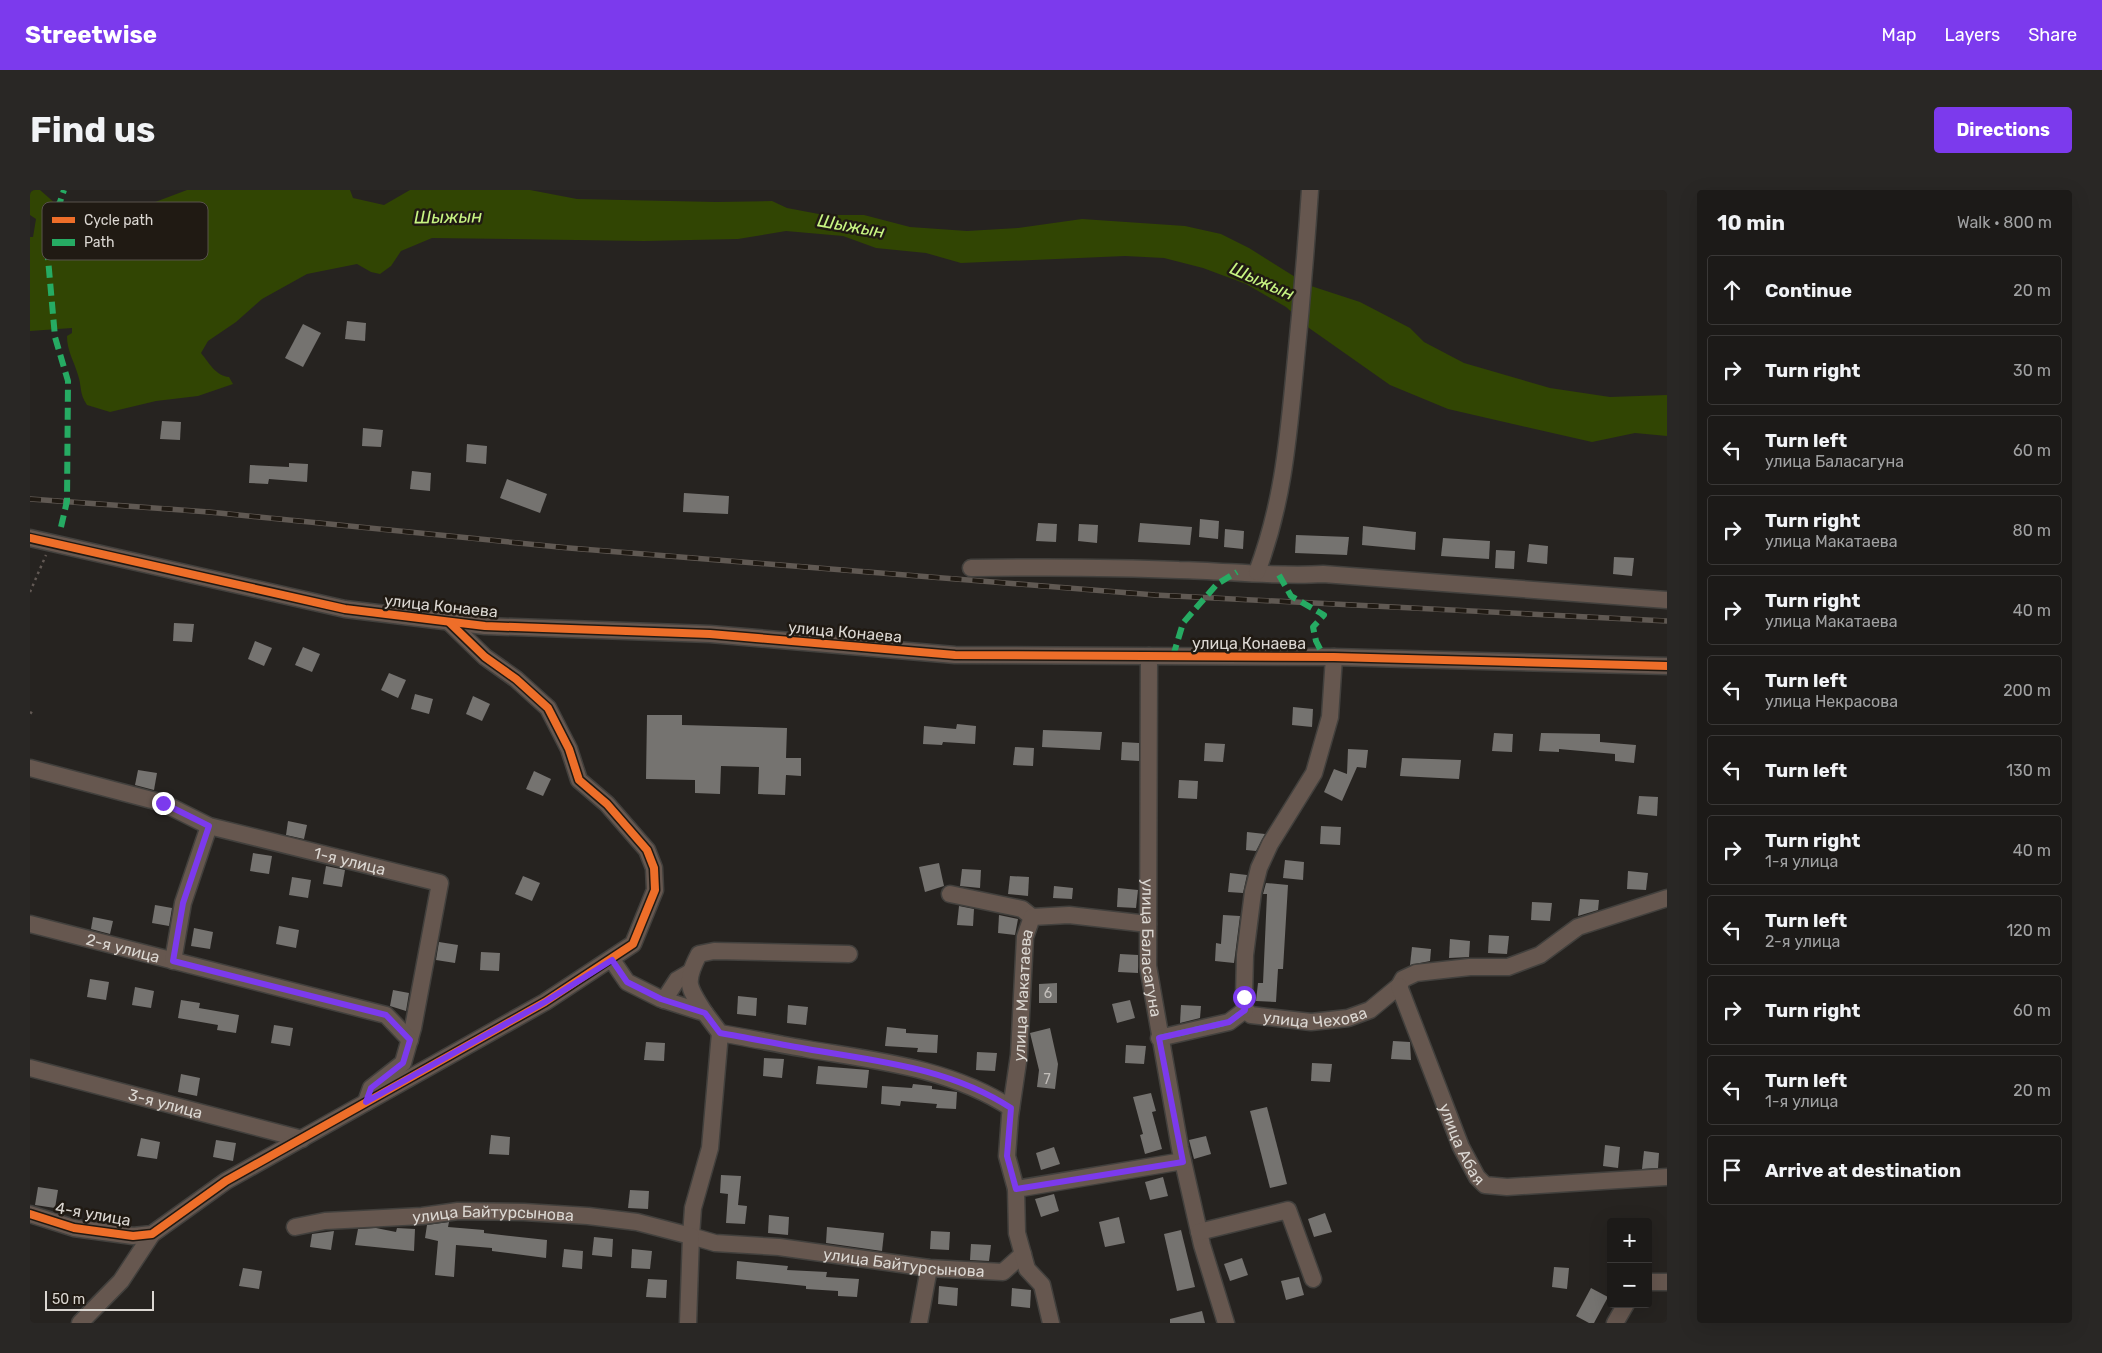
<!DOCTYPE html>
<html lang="en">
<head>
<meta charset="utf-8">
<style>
  :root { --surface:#1c1a18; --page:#292725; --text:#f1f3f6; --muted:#a0a1a2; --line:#3a3837; --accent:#7c3aed }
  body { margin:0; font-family:Rubik,sans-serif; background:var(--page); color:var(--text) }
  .controls { position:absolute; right:15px; bottom:15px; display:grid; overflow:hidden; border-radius:5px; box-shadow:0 5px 20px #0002 }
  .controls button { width:45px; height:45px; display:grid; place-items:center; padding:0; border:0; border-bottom:1px solid var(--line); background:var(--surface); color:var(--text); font:25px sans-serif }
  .scale { position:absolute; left:15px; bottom:12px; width:109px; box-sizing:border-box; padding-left:5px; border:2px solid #dbd7d2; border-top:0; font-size:14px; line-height:18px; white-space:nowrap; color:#dbd7d2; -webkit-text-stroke:4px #201a13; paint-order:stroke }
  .stop { position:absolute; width:15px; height:15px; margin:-11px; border:4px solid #7c3aed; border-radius:50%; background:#fff }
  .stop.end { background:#7c3aed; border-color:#fff; box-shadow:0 1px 5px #0008 }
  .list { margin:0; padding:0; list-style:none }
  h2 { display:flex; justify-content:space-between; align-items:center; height:65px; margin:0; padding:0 20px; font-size:21px }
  h2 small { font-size:16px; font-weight:400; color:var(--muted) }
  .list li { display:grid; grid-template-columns:32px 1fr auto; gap:15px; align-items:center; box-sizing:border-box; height:70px; margin:0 10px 10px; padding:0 10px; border:1px solid var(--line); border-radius:5px }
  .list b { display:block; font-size:19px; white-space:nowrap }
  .list p { margin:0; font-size:16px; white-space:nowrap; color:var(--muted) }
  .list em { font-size:16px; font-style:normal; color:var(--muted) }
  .icon { flex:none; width:28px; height:28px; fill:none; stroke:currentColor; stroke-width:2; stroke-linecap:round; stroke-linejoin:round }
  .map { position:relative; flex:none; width:1637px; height:1133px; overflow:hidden; border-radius:5px }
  header { display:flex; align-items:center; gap:30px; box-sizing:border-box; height:70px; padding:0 25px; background:var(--accent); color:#fff }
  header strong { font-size:24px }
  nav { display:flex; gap:28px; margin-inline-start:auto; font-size:18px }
  .intro { display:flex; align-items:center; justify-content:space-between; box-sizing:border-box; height:120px; padding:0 30px }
  h1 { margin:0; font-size:35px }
  .button { padding:12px 22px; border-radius:5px; background:var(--accent); color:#fff; font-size:18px; font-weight:700 }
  main { display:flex; gap:30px; padding:0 30px }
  aside { flex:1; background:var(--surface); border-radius:5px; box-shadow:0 5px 20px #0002 }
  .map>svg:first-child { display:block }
</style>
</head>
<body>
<header>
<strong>Streetwise</strong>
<nav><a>Map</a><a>Layers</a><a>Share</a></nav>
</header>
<div class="intro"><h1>Find us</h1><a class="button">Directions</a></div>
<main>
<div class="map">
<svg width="1637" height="1133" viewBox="0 0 1637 1133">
  <rect width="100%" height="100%" fill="#262320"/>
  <path fill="#314503" d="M0 0H10L43 29 53 31 112 17 157 0H320L323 8 354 15 380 0H500L547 9 686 12 742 11 757 18 794 25H834L880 37 937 41 988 38 1052 29 1155 36 1191 44 1219 58 1278 95 1330 112 1380 138 1394 152 1434 173 1520 198 1580 207 1637 205V246L1605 243 1562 252 1418 219 1360 195 1279 138 1256 117 1216 94 1173 78 1134 68 1095 66 931 73 896 63 846 58 813 46 756 41 708 49 614 51 402 48 371 61 361 76 350 84 341 82 327 74 277 84 232 109 206 132 178 151 171 163C179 173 186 186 199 187L203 194 168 206 126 211 80 222 57 215C49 203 52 197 48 185 44 171 37 161 37 146L42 143V138L0 141V47H3L6 29 0 25Z"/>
  <g fill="#757370">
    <polygon points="317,131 336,133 335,151 315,149"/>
    <polygon points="273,134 291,143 273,177 255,168"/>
    <polygon points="132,231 151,232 150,250 130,249"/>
    <polygon points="333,238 353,240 351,257 332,256"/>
    <polygon points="437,254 457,256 456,274 436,272"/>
    <polygon points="259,273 278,274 277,292 239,289 238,294 219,293 220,275 259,277"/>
    <polygon points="382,281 401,283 400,301 380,299"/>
    <polygon points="477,289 517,304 510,323 470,308"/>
    <polygon points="654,303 699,306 698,324 653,322"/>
    <polygon points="1170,329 1189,331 1188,349 1169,347"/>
    <polygon points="1008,333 1027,334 1026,352 1006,351"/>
    <polygon points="1110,333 1162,337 1160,355 1108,352"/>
    <polygon points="1049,334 1068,335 1067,353 1048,351"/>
    <polygon points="1333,336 1386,342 1385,360 1332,355"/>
    <polygon points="1195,339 1214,341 1213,359 1194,357"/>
    <polygon points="1266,345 1319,347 1317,365 1265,363"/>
    <polygon points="1413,348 1460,351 1459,369 1411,366"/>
    <polygon points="1499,354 1518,356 1517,374 1497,372"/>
    <polygon points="1466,360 1485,361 1484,379 1465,378"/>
    <polygon points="1584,367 1604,368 1602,386 1583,384"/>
    <polygon points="144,433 164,434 162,452 143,451"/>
    <polygon points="225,451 242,458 234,476 218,469"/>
    <polygon points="273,457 290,464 282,482 265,475"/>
    <polygon points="359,483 376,490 368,508 351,500"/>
    <polygon points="385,504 403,509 399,524 381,519"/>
    <polygon points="443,506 460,514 452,531 436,524"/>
    <polygon points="1263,517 1283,519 1282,537 1262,535"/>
    <polygon points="617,525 652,525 652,535 757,538 756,568 771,568 771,586 756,585 755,605 728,604 729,577 691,576 690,604 665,603 665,590 616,589"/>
    <polygon points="927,534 946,536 945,554 913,552 912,555 893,554 894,536 926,539"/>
    <polygon points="1013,540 1072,542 1070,560 1012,557"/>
    <polygon points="1464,543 1483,544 1482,562 1462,561"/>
    <polygon points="1511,543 1570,544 1570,552 1606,555 1604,573 1585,571 1585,564 1529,559 1529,562 1509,561"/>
    <polygon points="1092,552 1109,553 1109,571 1091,570"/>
    <polygon points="1175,553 1195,554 1193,572 1174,571"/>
    <polygon points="985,557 1004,558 1003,576 983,575"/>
    <polygon points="1318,559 1338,560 1336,578 1327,577 1312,611 1294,602 1304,579 1317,584"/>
    <polygon points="1372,568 1431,570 1429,589 1370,586"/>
    <polygon points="108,580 127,583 124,600 105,595"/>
    <polygon points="504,581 521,589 513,606 496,599"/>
    <polygon points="1149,590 1168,591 1167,609 1148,608"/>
    <polygon points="1609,606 1628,607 1627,626 1607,624"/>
    <polygon points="258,631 277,635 274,649 256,645"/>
    <polygon points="1291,636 1311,637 1310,655 1290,654"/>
    <polygon points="1217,642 1235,644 1226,661 1216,660"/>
    <polygon points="223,663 242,666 239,684 220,681"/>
    <polygon points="1255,670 1274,672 1273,690 1253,688"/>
    <polygon points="909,673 914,696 895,702 889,677"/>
    <polygon points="296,676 315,680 312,697 293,694"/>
    <polygon points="932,679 951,680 950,698 930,696"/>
    <polygon points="1598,681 1618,683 1616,700 1597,699"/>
    <polygon points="1200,683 1217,685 1213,703 1198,702"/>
    <polygon points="493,686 510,693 502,711 485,704"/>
    <polygon points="980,686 999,687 998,706 978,704"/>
    <polygon points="262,687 281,690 278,708 259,705"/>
    <polygon points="1236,693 1258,695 1253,779 1248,779 1246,812 1226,811 1228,793 1233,793 1237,704 1233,704"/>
    <polygon points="1024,696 1043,698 1042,709 1023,708"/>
    <polygon points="1088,698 1108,700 1106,718 1087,717"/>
    <polygon points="1550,709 1569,710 1568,720 1548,726"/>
    <polygon points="1502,712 1522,713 1520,731 1501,730"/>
    <polygon points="125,715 142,718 139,736 122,733"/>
    <polygon points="929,716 944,719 943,736 927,735"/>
    <polygon points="969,725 988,729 985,745 968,743"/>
    <polygon points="1193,725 1210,726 1204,773 1185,771 1186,753 1191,754"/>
    <polygon points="63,727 83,731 80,744 61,739"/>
    <polygon points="249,736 269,740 266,758 246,754"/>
    <polygon points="164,738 183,742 180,759 161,756"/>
    <polygon points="1459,745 1479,746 1477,764 1458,763"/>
    <polygon points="1420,749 1440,751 1439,767 1419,768"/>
    <polygon points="409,752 428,755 425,773 406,770"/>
    <polygon points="1382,757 1401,759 1400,771 1380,775"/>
    <polygon points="451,762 470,763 469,781 450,780"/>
    <polygon points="1090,764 1108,765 1108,783 1088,782"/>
    <polygon points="60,789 79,792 76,810 57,807"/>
    <polygon points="1027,793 1027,813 1009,813 1009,794"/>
    <polygon points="105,797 124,801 121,818 102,815"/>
    <polygon points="363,800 379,803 376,821 360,816"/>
    <polygon points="708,806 727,808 726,826 707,824"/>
    <polygon points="151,810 170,813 169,818 209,825 206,843 187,840 188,835 148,828"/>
    <polygon points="1100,810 1105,828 1087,833 1082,814"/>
    <polygon points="758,815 778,817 776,835 757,833"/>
    <polygon points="1151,815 1171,816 1170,828 1150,833"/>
    <polygon points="244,835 263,838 260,856 241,853"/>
    <polygon points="857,837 876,839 876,843 908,845 907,863 887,862 888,858 855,856"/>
    <polygon points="1020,838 1028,874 1025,899 1007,897 1009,880 1000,843"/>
    <polygon points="1363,851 1380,852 1381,870 1361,869"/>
    <polygon points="616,852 635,853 634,871 614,870"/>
    <polygon points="1096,855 1116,856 1114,874 1095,873"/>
    <polygon points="947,862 967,863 965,881 946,880"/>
    <polygon points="734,868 754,869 752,888 733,886"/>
    <polygon points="1282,873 1302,874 1300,892 1281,891"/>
    <polygon points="788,876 839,880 837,898 786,894"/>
    <polygon points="151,884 170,888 167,906 148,902"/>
    <polygon points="883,894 902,896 902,899 927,902 926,919 906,918 907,914 871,911 870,916 851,914 852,896 882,898"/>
    <polygon points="1121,903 1126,921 1122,922 1132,959 1115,964 1110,945 1113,944 1103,907"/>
    <polygon points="1237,917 1257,994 1240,998 1220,921"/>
    <polygon points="461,945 480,947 479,965 459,964"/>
    <polygon points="1176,946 1181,964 1164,969 1159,950"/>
    <polygon points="111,948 130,952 127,969 107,966"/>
    <polygon points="186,950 206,953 203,971 183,967"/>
    <polygon points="1575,955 1590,957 1588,978 1573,976"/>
    <polygon points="1024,957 1030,974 1011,980 1006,963"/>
    <polygon points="1614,961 1629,963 1628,978 1612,979"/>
    <polygon points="691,985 711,986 708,1015 717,1016 715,1034 696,1033 698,1004 690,1003"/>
    <polygon points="1133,987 1138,1006 1120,1010 1115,992"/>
    <polygon points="8,997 28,1000 25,1018 5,1015"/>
    <polygon points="600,1000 619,1001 618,1019 598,1018"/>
    <polygon points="1024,1004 1029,1021 1011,1027 1005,1009"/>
    <polygon points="1295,1023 1302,1042 1284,1047 1278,1029"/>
    <polygon points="739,1025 759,1027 758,1045 738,1043"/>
    <polygon points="1089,1027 1095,1053 1075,1057 1069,1032"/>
    <polygon points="419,1032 418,1037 454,1040 454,1043 517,1050 516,1068 462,1061 462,1058 426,1055 424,1087 405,1085 408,1051 395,1048 397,1035"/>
    <polygon points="797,1037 854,1043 852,1061 796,1053"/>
    <polygon points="346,1038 366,1042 367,1038 385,1039 384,1061 325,1055 328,1039"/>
    <polygon points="1151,1040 1165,1097 1147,1101 1134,1044"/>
    <polygon points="304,1041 301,1060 280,1057 282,1044"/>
    <polygon points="901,1041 920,1042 919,1060 900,1059"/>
    <polygon points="564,1047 583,1049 582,1067 562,1065"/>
    <polygon points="941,1054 961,1055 959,1071 940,1070"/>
    <polygon points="534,1059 553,1061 552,1079 532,1077"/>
    <polygon points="602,1059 622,1061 620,1079 601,1078"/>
    <polygon points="1212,1068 1218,1085 1200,1091 1194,1074"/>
    <polygon points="707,1071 758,1076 757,1080 797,1082 796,1087 829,1089 827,1107 808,1106 808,1101 776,1099 776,1096 706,1089"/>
    <polygon points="1524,1077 1539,1078 1537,1099 1522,1097"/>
    <polygon points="213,1078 232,1081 229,1099 209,1096"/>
    <polygon points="1269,1087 1274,1105 1256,1110 1251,1091"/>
    <polygon points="618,1089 637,1090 636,1108 616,1107"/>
    <polygon points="909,1096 928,1098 927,1116 908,1114"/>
    <polygon points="982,1098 1001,1100 1000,1118 981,1116"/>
    <polygon points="1561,1098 1578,1107 1564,1133 1559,1133 1546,1126"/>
    <polygon points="1172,1121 1175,1133 1140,1133 1140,1129"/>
  </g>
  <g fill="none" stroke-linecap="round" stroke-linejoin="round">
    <g stroke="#42403d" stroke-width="19">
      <g id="minor">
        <polyline points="0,348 315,419 455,436 680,444 925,465 1304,467 1637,476"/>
        <path d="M941 378C1010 377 1080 377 1149 380 1197 381 1245 387 1293 384L1637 410"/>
        <path d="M1227 382C1253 313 1258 250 1265 178 1271 119 1276 59 1280 0"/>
        <path id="s1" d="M1119 466 1118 776 1150 958 1172 1055 1196 1133"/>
        <path id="s2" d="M1304 467 1300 527 1284 583 1240 654 1229 678 1223 702 1215 765 1214 807 1215 820 1221 825 1281 832 1318 828 1340 820 1369 796 1373 789 1386 783 1440 777H1478L1510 765 1548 737 1637 708"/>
        <path id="s3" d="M0 578 133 613 179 636 410 693 383 838 373 873 341 898 336 912"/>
        <polyline points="920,704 992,719 1002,727"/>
        <path id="s4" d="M0 734 356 825 380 850"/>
        <path d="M582 770 597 792 631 809 675 823 690 843C719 848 748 854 777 859 847 871 920 878 981 918"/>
        <polyline points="143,771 153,713 179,636"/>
        <path id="s5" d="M1369 796 1431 957 1447 987 1455 995 1477 997 1637 987"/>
        <polyline points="634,810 647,790 659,783"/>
        <path d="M675 823C658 797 654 793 669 764L684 761 819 764"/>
        <path id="s6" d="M690 843 680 958 663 1018 661 1046 685 1053 749 1057 899 1078 973 1082 993 1064"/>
        <polyline points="1129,848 1199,832 1215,820"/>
        <path id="s7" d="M0 878 272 949"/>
        <path id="s8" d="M986 999 977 966 980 926 989 865 995 747 1002 727 1039 725 1118 734"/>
        <polyline points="0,1024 44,1038 103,1046 122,1044 196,991 515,812 603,754 625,700 624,678 617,660 577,614 549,590 539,559 518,518 486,489 455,467 420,433"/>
        <path id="s9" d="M265 1037 295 1031 392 1026 428 1021 494 1022 558 1026 607 1032 661 1046 658 1133"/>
        <polyline points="1169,1042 1258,1020 1283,1089"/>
        <polyline points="1618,1092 1637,1092"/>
        <polyline points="50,1133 91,1091 122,1044"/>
        <polyline points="889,1133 899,1078"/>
        <polyline points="1021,1133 1012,1095 997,1079 987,1043 986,999 1153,971"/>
        <polyline points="1585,1133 1596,1114"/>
      </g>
    </g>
    <g stroke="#625954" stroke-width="2.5" stroke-dasharray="2.5 4" stroke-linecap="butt">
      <polyline points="0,402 16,365"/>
      <polyline points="0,522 3,524"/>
    </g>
    <use href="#minor" stroke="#66574f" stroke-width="16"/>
    <g stroke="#605953" stroke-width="5.5">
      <polyline id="rail" points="0,309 179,322 539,358 1125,405 1637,431"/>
    </g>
    <use href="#rail" stroke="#201a13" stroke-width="4" stroke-dasharray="11" stroke-linecap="butt"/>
    <g stroke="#26ab63" stroke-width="6" stroke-dasharray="12 6" stroke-linecap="butt">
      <polyline points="31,337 37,311 38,191 25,147 15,35 30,12 34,0"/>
      <polyline points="1249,385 1261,406 1294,425 1283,437 1286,451 1294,467"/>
      <polyline points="1143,466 1153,433 1187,394 1207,382"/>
      <polyline points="1129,848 1199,832 1215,820"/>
    </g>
    <g stroke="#201a13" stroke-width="11">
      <g id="cycleway">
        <polyline points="0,348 315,419 455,436 680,444 925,465 1304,467 1637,476"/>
        <polyline points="0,1024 44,1038 103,1046 122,1044 196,991 515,812 603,754 625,700 624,678 617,660 577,614 549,590 539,559 518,518 486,489 455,467 420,433"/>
      </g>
    </g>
    <use href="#cycleway" stroke="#ee6e29" stroke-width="8"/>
  </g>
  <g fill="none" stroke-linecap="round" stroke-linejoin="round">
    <path stroke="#7c3aed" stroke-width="6" d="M133 613 179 636 153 713 143 771 356 825 380 850 373 873 341 898 336 912 515 812 582 770 597 792 631 809 675 823 690 843C719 848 748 854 777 859 847 871 920 878 981 918L977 966 986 999 1153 972 1129 848 1199 832 1215 820 1214 807"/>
  </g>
  <g text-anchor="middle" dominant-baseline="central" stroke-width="5" stroke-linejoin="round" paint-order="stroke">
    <g font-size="14" fill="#c2beba">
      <text x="1018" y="803">6</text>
      <text x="1017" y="889">7</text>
    </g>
    <g font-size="16" fill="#dbd7d2" stroke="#201a13">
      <text transform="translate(411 416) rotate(6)">улица Конаева</text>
      <text transform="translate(815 442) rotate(5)">улица Конаева</text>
      <text x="1219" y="453">улица Конаева</text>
      <text stroke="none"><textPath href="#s3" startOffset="334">1-я улица</textPath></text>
      <text stroke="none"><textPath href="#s4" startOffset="96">2-я улица</textPath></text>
      <text stroke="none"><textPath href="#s1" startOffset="292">улица Баласагуна</textPath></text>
      <text stroke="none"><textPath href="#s8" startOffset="196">улица Макатаева</textPath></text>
      <text stroke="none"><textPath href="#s2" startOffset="444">улица Чехова</textPath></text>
      <text stroke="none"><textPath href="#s7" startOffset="140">3-я улица</textPath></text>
      <text stroke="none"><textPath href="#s5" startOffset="170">улица Абая</textPath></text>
      <text transform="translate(63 1024) rotate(10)">4-я улица</text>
      <text stroke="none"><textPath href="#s9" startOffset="199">улица Байтурсынова</textPath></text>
      <text stroke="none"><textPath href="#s6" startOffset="421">улица Байтурсынова</textPath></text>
    </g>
    <g font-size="18" font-style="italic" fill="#c7f482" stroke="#201a13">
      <text transform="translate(418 27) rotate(-1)">Шыжын</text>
      <text transform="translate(821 36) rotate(10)">Шыжын</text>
      <text transform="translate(1232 91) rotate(24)">Шыжын</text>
    </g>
  </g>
  <rect x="12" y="12" width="166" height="58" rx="8" fill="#201a13" stroke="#58534c" stroke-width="1"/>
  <rect x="22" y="27" width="23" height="6" fill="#ee6e29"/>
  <rect x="22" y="49" width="23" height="7" fill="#26ab63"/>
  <g font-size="14" fill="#dbd7d2">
    <text x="54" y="35">Cycle path</text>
    <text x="54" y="57">Path</text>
  </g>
</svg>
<div class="controls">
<button>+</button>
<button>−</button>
</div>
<div class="scale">50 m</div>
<div class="stop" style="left:1214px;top:807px"></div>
<div class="stop end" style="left:133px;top:613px"></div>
</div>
<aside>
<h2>10 min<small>Walk · 800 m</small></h2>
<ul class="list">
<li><svg class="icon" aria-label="ahead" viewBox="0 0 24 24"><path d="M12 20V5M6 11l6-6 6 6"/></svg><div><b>Continue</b></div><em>20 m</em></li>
<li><svg class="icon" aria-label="right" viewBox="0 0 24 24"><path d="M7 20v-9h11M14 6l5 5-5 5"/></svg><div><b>Turn right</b></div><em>30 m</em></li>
<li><svg class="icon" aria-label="left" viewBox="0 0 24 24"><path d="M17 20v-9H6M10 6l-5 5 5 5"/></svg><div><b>Turn left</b><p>улица Баласагуна</p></div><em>60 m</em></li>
<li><svg class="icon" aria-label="right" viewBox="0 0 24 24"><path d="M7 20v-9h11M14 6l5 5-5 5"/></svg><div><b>Turn right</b><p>улица Макатаева</p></div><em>80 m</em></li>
<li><svg class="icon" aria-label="right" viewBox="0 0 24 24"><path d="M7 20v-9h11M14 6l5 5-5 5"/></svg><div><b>Turn right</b><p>улица Макатаева</p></div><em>40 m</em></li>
<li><svg class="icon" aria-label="left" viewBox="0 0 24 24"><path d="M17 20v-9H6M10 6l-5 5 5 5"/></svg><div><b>Turn left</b><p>улица Некрасова</p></div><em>200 m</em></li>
<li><svg class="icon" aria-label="left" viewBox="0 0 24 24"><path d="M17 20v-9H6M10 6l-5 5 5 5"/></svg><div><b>Turn left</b></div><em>130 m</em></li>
<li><svg class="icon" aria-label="right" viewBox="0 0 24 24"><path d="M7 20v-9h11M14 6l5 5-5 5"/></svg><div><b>Turn right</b><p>1-я улица</p></div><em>40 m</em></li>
<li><svg class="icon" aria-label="left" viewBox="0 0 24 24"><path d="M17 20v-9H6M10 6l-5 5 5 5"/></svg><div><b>Turn left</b><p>2-я улица</p></div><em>120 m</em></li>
<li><svg class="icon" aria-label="right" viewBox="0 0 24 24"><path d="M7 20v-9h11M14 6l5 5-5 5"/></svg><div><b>Turn right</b></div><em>60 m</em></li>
<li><svg class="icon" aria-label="left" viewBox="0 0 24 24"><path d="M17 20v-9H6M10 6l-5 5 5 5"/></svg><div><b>Turn left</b><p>1-я улица</p></div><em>20 m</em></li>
<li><svg class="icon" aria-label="arrive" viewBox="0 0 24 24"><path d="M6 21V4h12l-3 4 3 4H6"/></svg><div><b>Arrive at destination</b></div></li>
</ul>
</aside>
</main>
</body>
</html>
